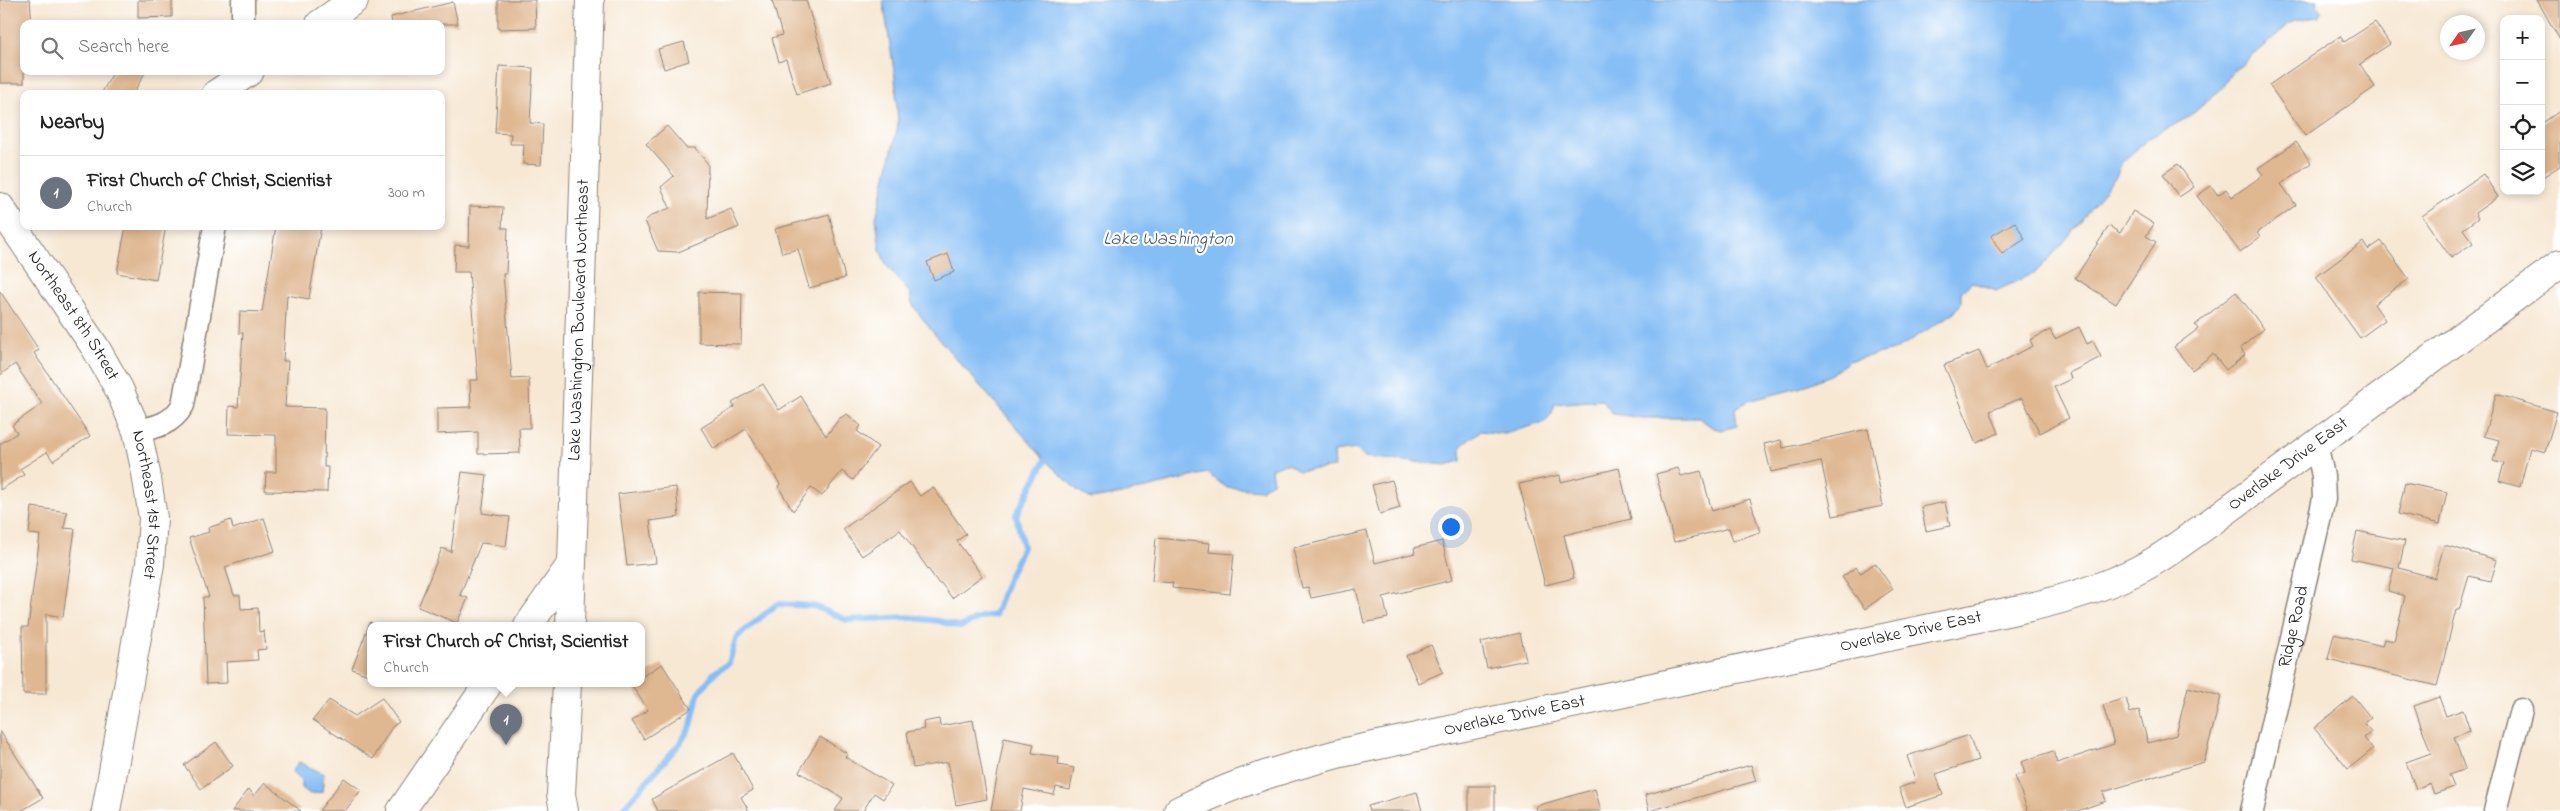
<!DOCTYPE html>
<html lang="en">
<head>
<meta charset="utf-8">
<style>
  :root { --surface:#fff; --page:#f2f2f2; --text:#222; --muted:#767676; --line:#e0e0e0; --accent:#d1495b }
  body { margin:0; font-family:"Indie Flower",sans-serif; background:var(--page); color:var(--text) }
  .controls { position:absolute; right:15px; top:15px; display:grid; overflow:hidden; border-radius:10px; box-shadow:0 2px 8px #0003 }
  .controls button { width:45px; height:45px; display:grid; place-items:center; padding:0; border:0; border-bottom:1px solid var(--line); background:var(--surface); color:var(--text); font:25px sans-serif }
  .compass { position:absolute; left:2440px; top:15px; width:45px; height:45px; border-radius:50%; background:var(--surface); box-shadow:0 2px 8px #0003; rotate:236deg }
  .you { position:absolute; left:1450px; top:526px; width:18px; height:18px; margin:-12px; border:4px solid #fff; border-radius:50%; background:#1a73e8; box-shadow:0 0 0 8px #1a73e833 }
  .badge { display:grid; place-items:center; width:32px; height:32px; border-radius:50%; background:var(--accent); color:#fff; font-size:16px; font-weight:700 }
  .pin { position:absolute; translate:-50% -41px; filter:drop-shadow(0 1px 2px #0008) }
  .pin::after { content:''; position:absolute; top:26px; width:18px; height:15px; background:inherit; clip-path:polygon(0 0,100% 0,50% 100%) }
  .popup { position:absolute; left:367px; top:622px; width:278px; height:65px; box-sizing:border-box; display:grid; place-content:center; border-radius:10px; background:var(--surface); filter:drop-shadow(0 1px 4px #0005); font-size:16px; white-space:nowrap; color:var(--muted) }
  .popup b { font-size:19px; color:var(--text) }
  .popup::after { content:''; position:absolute; left:50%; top:100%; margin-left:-10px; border:10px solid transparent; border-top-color:var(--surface) }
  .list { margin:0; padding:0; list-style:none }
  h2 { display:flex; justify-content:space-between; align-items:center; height:65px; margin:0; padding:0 20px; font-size:21px }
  h2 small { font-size:16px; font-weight:400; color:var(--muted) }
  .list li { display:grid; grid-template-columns:32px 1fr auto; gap:15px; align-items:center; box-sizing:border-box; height:75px; padding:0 20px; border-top:1px solid var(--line) }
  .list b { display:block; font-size:19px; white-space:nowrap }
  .list p { margin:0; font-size:16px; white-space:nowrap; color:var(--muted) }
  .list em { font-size:16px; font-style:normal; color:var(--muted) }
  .icon { flex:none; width:28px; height:28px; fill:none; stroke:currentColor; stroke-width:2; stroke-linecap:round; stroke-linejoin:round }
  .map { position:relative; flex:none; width:2560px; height:811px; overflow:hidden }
  .search { position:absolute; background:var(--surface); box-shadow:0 2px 8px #0003; left:20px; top:20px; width:425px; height:55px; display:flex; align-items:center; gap:12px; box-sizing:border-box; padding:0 18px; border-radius:10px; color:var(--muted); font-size:19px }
  .panel { position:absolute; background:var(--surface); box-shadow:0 2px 8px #0003; left:20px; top:90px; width:425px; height:140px; border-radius:10px }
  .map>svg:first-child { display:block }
</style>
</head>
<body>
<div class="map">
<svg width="2560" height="811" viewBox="0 0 2560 811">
  <rect width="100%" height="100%" fill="#fff"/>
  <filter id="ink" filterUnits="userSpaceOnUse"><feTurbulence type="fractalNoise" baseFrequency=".02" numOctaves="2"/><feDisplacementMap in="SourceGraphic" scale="10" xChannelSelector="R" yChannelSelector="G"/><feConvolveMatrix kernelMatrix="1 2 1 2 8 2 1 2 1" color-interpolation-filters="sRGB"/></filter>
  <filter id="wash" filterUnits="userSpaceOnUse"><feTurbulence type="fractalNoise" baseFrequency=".0096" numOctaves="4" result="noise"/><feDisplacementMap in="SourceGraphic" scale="20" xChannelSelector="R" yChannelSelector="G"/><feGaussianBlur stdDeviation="1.12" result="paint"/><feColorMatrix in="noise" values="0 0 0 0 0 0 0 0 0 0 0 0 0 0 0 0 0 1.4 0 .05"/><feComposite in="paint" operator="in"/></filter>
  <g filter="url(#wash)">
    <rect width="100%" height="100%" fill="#f7e8d4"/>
    <g fill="#85bdf5" stroke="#506c88">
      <path d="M883 0H2318L2316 3 2323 12 2319 17 2294 20 2232 73 2221 89 2189 117 2149 138 2122 162 2117 175 2060 247 2036 272 1996 291 1972 282 1961 292V303L1955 312 1897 349 1849 361 1830 375 1799 388 1748 401 1735 408 1737 426 1722 430 1713 428 1699 418H1643L1613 414 1602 400 1555 404 1552 413 1545 422 1505 434 1480 431 1461 446V461L1446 465 1364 457 1356 449 1334 452 1335 467 1298 471C1288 462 1283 463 1271 469L1273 481 1261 490 1226 487 1207 473 1122 494 1091 499 1077 490 1046 461 931 330 912 304 910 293 887 266 880 250 876 218 898 125 895 77Z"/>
      <polygon points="299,762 324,774 322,792 310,794 302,788 302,781 292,772"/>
    </g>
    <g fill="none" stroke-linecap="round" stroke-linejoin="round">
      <polyline stroke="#85bdf5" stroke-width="6" points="621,811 681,742 691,726 698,694 714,673 729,663 736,638 777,604 814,606 847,620 907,617 939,621 960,627 981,617 995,615 1008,579 1023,547 1016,515 1049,453"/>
    </g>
    <g id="blocks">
      <g fill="#dfb791">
        <polygon points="0,0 30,0 32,24 24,24 24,83 0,83"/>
        <polygon points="138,0 172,0 172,17 138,18"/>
        <polygon points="498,0 535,0 536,28 498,29"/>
        <polygon points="772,0 806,0 831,83 797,94 786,59 779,62 772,38 782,35"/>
        <polygon points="2537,0 2560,0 2560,40"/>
        <polygon points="453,2 458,24 392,24 391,17"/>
        <polygon points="2375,22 2390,44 2360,64 2375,87 2305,136 2269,85 2340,36 2344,42"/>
        <polygon points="684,42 689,61 664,69 658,49"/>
        <polygon points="499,66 533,68 530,123 543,124 541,165 523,164 524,144 510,144 511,134 495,133"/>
        <polygon points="114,71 146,71 133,94 101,94"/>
        <polygon points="2560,111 2560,166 2541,178 2541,124"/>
        <polygon points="667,126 686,148 695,148 708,164 707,219 731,209 739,227 678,252 658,251 645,221 652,215 670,208 661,187 674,176 646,144"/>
        <polygon points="2296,142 2311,163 2281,184 2296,205 2257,233 2260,237 2240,252 2197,196 2211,186 2218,195 2226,189 2232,197 2263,175 2258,168"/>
        <polygon points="2178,164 2194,187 2179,197 2163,174"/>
        <polygon points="2483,174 2498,197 2475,213 2478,218 2463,229 2473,243 2451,258 2422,216"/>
        <polygon points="470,206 503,207 502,228 508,228 506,274 503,274 512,379 529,378 530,428 519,428 520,453 478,454 478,432 437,434 437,408 471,407 470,380 478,380 469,272 454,272 455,245 469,246"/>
        <polygon points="2133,211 2154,224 2146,236 2156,242 2116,304 2075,278 2109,226 2120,233"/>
        <polygon points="829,214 845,278 809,288 798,249 782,253 775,229"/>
        <polygon points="2015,222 2025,239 2002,254 1991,236"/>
        <polygon points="126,226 166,226 156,280 117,273"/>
        <polygon points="276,226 321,226 309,299 287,295 283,361 288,361 285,407 325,408 324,467 328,467 327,492 265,491 266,472 276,472 276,435 228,434 229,406 238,407 243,333 239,333 240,311 262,312"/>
        <polygon points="2381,241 2409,279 2374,304 2385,320 2360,338 2316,277 2363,242 2368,250"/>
        <polygon points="948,254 954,272 934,280 927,262"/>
        <polygon points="0,291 39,350 34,353 90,436 53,461 47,452 20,469 24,475 0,490 0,444 17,433 12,425 42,404 15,364 0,375"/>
        <polygon points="699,292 742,293 741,344 699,343"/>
        <polygon points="2236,292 2264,329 2240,348 2245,355 2226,370 2213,354 2192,370 2174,347 2198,329 2195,325"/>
        <polygon points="2079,327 2087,344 2093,341 2101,357 2069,373 2071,379 2054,387 2069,418 2040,433 2022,398 1990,411 1999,433 1977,443 1944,365 1979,351 1987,369 2033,346 2030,340 2050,330 2055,339"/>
        <polygon points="763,384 779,410 801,396 826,436 840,418 847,414 861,426 857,431 878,447 853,480 842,471 822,496 811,488 793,511 778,486 780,484 746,429 714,449 701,428 735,407 732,403"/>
        <polygon points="2496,394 2557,412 2545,452 2530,448 2520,487 2499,481 2504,464 2493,461 2499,440 2484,436"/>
        <polygon points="1868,429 1883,506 1833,516 1821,461 1771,472 1764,444 1781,440 1783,448"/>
        <polygon points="1619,468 1631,519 1564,535 1574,578 1545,585 1519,484 1560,475 1561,482"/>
        <polygon points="1678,468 1681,476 1701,471 1712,511 1750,499 1760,532 1733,541 1729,528 1674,542 1656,474"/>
        <polygon points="462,472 487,475 482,513 510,517 506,546 481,543 460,595 468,598 457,623 418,607 442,548 451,552"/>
        <polygon points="1392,480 1400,508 1380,514 1372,485"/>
        <polygon points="910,482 920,496 933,487 966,534 957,541 982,576 952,598 941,583 939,584 900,530 862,556 843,529"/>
        <polygon points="2405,483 2447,492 2440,524 2398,514"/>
        <polygon points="676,487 679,517 650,521 656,563 627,566 618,494"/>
        <polygon points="1945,502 1950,526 1926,531 1921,507"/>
        <polygon points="32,507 67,512 64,528 75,529 63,617 46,614 46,694 23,694 22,627 28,627 40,535 29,534"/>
        <polygon points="264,518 275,551 225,567 234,595 240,595 241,609 258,608 259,632 264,631 266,649 257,650 258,660 226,662 227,683 206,684 203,597 209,597 189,538 209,532 208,528 231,520 233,529"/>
        <polygon points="1367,531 1375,563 1415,553 1414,548 1442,541 1452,580 1383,597 1388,618 1364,623 1356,589 1311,598 1308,587 1302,588 1293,548"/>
        <polygon points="2357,531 2405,541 2399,568 2435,578 2444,545 2497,560 2491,581 2469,576 2459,610 2456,610 2437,686 2328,659 2334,634 2382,646 2384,639 2394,641 2405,596 2388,591 2394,568 2351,559"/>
        <polygon points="1156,538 1210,543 1209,552 1234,554 1230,594 1172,588 1173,583 1152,581"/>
        <polygon points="1875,563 1893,589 1865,609 1842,577 1856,567 1861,573"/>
        <polygon points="370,622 371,622 371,676 352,669"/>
        <polygon points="1520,633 1526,660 1487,668 1481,642"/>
        <polygon points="1431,645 1443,672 1418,683 1406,656"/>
        <polygon points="662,664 691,709 644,739 632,721 648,710 631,684 641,684 641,677"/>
        <polygon points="2188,687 2221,696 2204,762 2103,792 2106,801 2077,811 2028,811 2015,776 2025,773 2021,762 2053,751 2057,763 2114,744 2103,705 2126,698 2130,713 2139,710 2148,743 2176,735"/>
        <polygon points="2353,696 2371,718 2365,723 2371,732 2364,738 2373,749 2348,769 2314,728"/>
        <polygon points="2439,697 2446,716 2463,710 2470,731 2454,737 2465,769 2449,775 2454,787 2434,794 2430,783 2416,789 2406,762 2431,753 2414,706"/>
        <polygon points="382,698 399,722 392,727 373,759 313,720 329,700 355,716"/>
        <polygon points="939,719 940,726 973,720 987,799 956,805 948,762 913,768 907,732 924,729 923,722"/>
        <polygon points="0,731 43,798 21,811 0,811"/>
        <polygon points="1969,735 1978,760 1936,774 1943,795 1906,807 1899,788 1916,782 1907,756"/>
        <polygon points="820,737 848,754 845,757 892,785 883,799 874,793 863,811 835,811 843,798 799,772"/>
        <polygon points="1004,738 1034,744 1032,753 1059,757 1058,765 1074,768 1070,790 1056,787 1054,795 1024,789 1020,811 991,811"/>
        <polygon points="216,742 233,766 201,789 184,765"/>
        <polygon points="733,753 753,790 741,797 749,811 658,811 652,799"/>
        <polygon points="1751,765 1756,781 1649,811 1645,795"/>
        <polygon points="344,778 361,790 345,811 319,811"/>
        <polygon points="265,783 301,811 232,811 249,789 254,796"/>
        <rect x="1469" y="786" width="26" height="25"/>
        <polygon points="1595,789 1601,811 1537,811 1536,806"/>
        <polygon points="1417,792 1422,811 1369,811 1368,806"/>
      </g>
    </g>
  </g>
  <g filter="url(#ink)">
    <use href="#blocks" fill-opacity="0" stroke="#8a8278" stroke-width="1"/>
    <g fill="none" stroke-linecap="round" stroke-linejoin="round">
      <g stroke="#8a8278" stroke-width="25">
        <g id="street">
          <polyline points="243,24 243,0"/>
          <path d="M137 431C157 427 172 424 183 405L215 226"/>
          <path id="s1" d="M2252 811 2324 499 2323 476 2316 443"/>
          <polyline points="2495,811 2521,710"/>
        </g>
      </g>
      <g stroke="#8a8278" stroke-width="30">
        <g id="secondary">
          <polyline points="320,24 354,0"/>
          <polyline points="216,94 250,71"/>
          <path id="s2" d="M0 207 95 347 119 389 137 431 146 473 153 518 150 564 106 811"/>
          <path id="s3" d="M528 626 572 563 590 0"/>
          <polyline points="570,626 572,563"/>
          <polyline points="401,811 488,684"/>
          <polyline points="564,811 561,794 567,684"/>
          <path id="s4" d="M1178 811C1230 784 1285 768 1341 753L2030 607C2064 599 2098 589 2130 574 2159 561 2185 540 2211 522L2560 264"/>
        </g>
      </g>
      <use href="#street" stroke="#fff" stroke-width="22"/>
      <use href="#secondary" stroke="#fff" stroke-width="28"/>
    </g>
  </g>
  <g text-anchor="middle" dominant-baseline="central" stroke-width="4.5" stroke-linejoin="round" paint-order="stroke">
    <g font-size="18" fill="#1c1c1c" stroke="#fff">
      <text stroke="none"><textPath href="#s2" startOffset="131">Northeast 8th Street</textPath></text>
      <text stroke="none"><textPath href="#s3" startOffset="320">Lake Washington Boulevard Northeast</textPath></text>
      <text stroke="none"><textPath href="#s4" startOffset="1176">Overlake Drive East</textPath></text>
      <text stroke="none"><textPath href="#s2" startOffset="338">Northeast 1st Street</textPath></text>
      <text stroke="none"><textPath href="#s1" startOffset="189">Ridge Road</textPath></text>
      <text stroke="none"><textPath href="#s4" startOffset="756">Overlake Drive East</textPath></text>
      <text stroke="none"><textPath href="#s4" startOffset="351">Overlake Drive East</textPath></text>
    </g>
    <g font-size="19" font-style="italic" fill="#465c73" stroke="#fff">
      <text x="1168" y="239">Lake Washington</text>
    </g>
  </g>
</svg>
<div class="controls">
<button>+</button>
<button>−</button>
<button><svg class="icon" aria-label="locate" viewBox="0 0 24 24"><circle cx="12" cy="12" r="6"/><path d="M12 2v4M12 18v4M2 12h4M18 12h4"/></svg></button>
<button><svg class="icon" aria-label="layers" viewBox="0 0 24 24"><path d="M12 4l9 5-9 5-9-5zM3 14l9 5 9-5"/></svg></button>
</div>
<svg class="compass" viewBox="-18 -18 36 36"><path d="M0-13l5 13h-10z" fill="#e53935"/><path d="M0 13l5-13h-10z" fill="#767676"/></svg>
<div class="you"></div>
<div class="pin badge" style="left:506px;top:745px;background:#6b7280">1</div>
<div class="popup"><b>First Church of Christ, Scientist</b>Church</div>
<div class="search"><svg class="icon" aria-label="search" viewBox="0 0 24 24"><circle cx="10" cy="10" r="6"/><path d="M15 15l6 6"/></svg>Search here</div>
<section class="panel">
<h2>Nearby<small></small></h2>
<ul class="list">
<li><span class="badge" style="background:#6b7280">1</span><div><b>First Church of Christ, Scientist</b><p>Church</p></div><em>300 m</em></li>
</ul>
</section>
</div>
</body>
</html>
